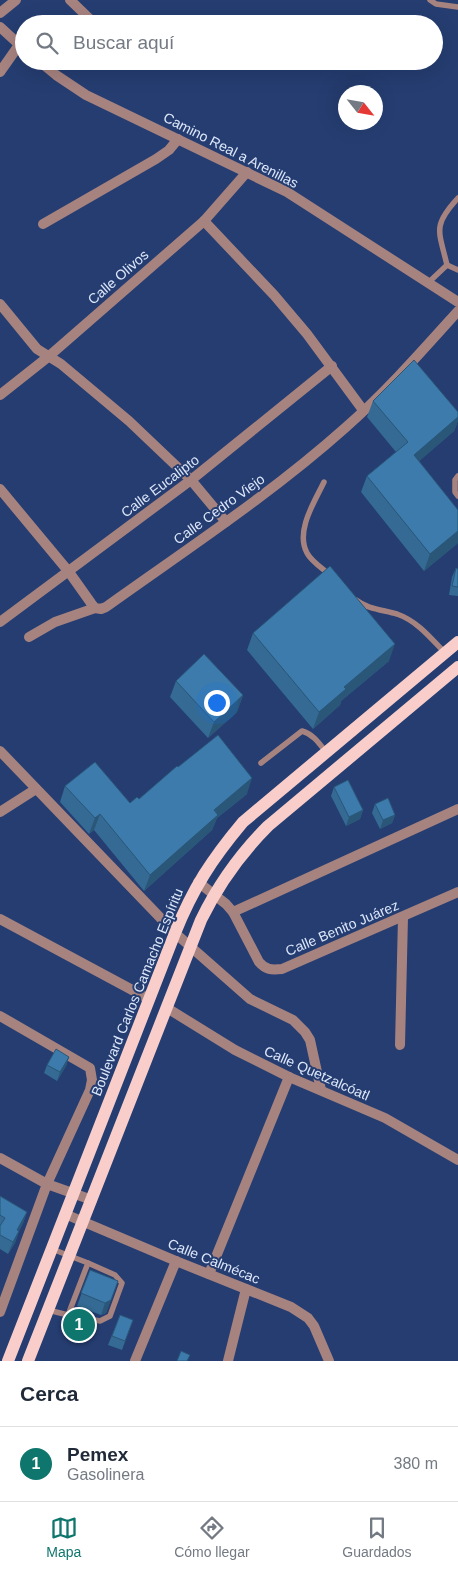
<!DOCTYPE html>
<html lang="es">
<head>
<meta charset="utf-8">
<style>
  :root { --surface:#fff; --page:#f2f2f3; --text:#1f2937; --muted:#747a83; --line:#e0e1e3; --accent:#0f766e }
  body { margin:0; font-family:Arial,sans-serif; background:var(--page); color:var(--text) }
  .compass { position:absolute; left:338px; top:85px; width:45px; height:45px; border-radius:50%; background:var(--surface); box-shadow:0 5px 20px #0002; rotate:121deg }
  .you { position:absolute; left:216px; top:702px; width:18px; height:18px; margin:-12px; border:4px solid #fff; border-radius:50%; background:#1a73e8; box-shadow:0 0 0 8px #1a73e833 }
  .badge { display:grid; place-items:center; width:32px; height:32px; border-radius:50%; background:var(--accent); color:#fff; font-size:16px; font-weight:700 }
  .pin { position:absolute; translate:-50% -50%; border:2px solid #fff; box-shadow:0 1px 5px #0006 }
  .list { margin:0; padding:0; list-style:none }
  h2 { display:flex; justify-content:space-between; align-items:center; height:65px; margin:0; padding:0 20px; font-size:21px }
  h2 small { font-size:16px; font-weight:400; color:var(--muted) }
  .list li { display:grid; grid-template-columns:32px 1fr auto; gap:15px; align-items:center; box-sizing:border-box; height:75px; padding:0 20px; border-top:1px solid var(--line) }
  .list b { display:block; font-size:19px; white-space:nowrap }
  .list p { margin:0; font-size:16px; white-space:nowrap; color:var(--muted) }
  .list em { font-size:16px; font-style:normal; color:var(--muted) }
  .icon { flex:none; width:28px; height:28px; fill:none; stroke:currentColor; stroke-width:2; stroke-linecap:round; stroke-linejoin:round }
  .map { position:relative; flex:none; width:458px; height:1361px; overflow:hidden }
  .search { position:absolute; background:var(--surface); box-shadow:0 5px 20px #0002; left:15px; right:15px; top:15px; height:55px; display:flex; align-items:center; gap:12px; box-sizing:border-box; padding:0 18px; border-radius:28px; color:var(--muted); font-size:19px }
  .sheet { height:140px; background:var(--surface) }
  nav { display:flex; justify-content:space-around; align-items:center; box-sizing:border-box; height:70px; border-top:1px solid var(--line); background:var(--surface); font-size:14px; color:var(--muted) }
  nav a { display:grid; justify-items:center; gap:2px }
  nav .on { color:var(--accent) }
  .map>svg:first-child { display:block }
</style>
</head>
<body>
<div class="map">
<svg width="458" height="1361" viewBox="0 0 458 1361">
  <rect width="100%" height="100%" fill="#253d71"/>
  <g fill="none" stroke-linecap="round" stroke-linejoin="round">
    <g stroke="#a78380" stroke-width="5.5">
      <polyline points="430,0 436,4 458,7"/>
      <path d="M447 265C439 231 432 226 458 198"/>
      <polyline points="429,282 447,265 458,270"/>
      <polyline points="458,476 455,480 455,492 458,496"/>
      <path d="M324 482C315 501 295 531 307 553 311 561 323 569 330 575"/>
      <path d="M356 600C367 609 384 610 397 614 417 621 430 637 445 653"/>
      <path d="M261 763 302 731C313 734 319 743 326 752"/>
      <polyline points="48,1310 68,1315 88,1263 52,1249"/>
      <polyline points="68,1315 100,1321 110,1316 122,1283 115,1275 88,1263"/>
    </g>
    <g stroke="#a78380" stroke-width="10">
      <polyline points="70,0 95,24"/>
      <polyline points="0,13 16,0"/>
      <polyline points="0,27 23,48"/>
      <polyline points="39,61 56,75 86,95 287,192 458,302"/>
      <polyline points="0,72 19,45"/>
      <polyline points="204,221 274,295 307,334 363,410"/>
      <polyline points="43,224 156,159 169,150 178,139"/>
      <polyline points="0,304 37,349 61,364 129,421 191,480 226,522"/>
      <polyline points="0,395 48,357 204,221 247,172"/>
      <path d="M0 489 69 572 91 603 95 608 101 609 106 607C187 549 271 494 345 428 386 392 422 351 458 311"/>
      <polyline points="0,622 191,480 332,366"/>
      <polyline points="29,637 55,622 95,608"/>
      <polyline points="0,751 175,933 250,999 293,1020 305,1032 310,1040 321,1090"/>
      <polyline points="0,812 36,789"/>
      <path d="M198 882 226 904 233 912 259 962C266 970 271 970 282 969L458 892"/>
      <polyline points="233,912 458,809"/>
      <polyline points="0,919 149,999"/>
      <polyline points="167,1008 235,1050 289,1077 385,1118 458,1160"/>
      <polyline points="0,1016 90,1068 92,1080 90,1090 47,1184 0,1312"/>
      <polyline points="400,1045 403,917"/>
      <polyline points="0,1158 47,1184 92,1200"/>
      <polyline points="65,1214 176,1261 291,1307 308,1318 314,1326 329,1361"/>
      <polyline points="209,1274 289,1077"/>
      <polyline points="135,1361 176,1261"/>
      <polyline points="228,1361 246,1289"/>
    </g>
    <g stroke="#f9cdc9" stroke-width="12">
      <path d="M8 1361 175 933C193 888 212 859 243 822L458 642"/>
      <path d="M28 1361 201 920C218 885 240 854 268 826L458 667"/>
    </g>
  </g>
  <g fill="#346a93">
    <polygon points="373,401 458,412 458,421 454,431 419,461 458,510 458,543 424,571 361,492 367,476 396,452 367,417"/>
    <polygon points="456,568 458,569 458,596 449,595 452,577"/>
    <polygon points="253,633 389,661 341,701 340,705 313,729 247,650"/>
    <polygon points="176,681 243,695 237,712 208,738 170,697"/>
    <polygon points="178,767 247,794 217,818 212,830 144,891 94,830 89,834 60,802 65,786 130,803 139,799"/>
    <polygon points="334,787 363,810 360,819 346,826 331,796"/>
    <polygon points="375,804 395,815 392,823 380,829 372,813"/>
    <polygon points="69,1057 66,1066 57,1081 44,1073 47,1065"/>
    <polygon points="0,1196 27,1212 23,1223 19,1231 15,1243 8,1254 0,1249"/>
    <polygon points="90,1270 118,1281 106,1313 101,1315 77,1306"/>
    <polygon points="120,1315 133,1320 122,1350 108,1345"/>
  </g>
  <g fill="#2a5678">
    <polygon points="458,417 458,421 454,431 408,471 414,455"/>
    <polygon points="458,531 458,543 424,571 430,554"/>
    <polygon points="395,644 389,661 341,701 340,705 313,729 319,712 344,687"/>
    <polygon points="243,695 237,712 208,738 214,722"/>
    <polygon points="252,778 247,794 217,818 212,830 144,891 150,875 214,810"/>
    <polygon points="363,810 360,819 346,826 349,817"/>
    <polygon points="100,814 94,830 89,834 95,818"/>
    <polygon points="395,815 392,823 380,829 383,820"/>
    <polygon points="69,1057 66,1066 57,1081 60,1072"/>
    <polygon points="27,1212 23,1223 13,1241 17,1230"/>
    <polygon points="19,1231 15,1243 8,1254 13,1242"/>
    <polygon points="111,1300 106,1313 101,1315 105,1303"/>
  </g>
  <g fill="#3c7bab" stroke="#2a5678">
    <polygon points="414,360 458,412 458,417 414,455 458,510 458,531 430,554 367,476 408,442 373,401"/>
    <polygon points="330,566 395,644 344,687 346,689 319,712 253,633"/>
    <polygon points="456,568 458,569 458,587 452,586"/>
    <polygon points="204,654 243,695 214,722 176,681"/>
    <polygon points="218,735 252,778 214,810 218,815 150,875 100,814 95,818 65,786 95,762 130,803 137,797 139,799 177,766 178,767"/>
    <polygon points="348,780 363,810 349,817 334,787"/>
    <polygon points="388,798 395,815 383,820 375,804"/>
    <polygon points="56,1049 69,1057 60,1072 47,1065"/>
    <polygon points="0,1196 27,1212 17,1230 19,1231 13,1242 0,1235 0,1226 5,1218 0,1215"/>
    <polygon points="90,1270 118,1281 111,1300 105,1303 81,1293"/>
    <polygon points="120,1315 133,1320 125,1341 112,1336"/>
    <polygon points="181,1351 190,1355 187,1361 177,1361"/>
  </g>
  <g text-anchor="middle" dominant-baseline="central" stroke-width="4" stroke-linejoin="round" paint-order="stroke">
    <g font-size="14" fill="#dee8fb" stroke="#253d71">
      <text transform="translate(231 150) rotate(27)">Camino Real a Arenillas</text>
      <text transform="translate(118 277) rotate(-41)">Calle Olivos</text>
      <text transform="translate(160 486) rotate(-37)">Calle Eucalipto</text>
      <text transform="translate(219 509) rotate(-36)">Calle Cedro Viejo</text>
      <text transform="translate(342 928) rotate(-23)">Calle Benito Juárez</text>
      <text transform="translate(137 992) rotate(-68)">Boulevard Carlos Camacho Espíritu</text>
      <text transform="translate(317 1073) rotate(24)">Calle Quetzalcóatl</text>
      <text transform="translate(214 1261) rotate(22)">Calle Calmécac</text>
    </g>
  </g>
</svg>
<svg class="compass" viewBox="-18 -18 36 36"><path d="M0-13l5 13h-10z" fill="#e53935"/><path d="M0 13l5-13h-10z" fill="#747a83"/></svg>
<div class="you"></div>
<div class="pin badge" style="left:79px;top:1325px">1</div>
<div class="search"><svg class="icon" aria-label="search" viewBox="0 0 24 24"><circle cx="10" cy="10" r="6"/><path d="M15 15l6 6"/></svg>Buscar aquí</div>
</div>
<section class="sheet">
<h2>Cerca<small></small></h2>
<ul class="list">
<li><span class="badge">1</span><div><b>Pemex</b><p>Gasolinera</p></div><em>380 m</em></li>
</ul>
</section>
<nav>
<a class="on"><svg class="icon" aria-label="map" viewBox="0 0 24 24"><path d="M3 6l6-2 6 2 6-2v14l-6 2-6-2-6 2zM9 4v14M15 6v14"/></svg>Mapa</a>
<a><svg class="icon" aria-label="directions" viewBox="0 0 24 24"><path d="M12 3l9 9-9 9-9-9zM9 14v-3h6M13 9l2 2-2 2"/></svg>Cómo llegar</a>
<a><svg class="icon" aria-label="saved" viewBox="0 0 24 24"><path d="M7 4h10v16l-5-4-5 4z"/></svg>Guardados</a>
</nav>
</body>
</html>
